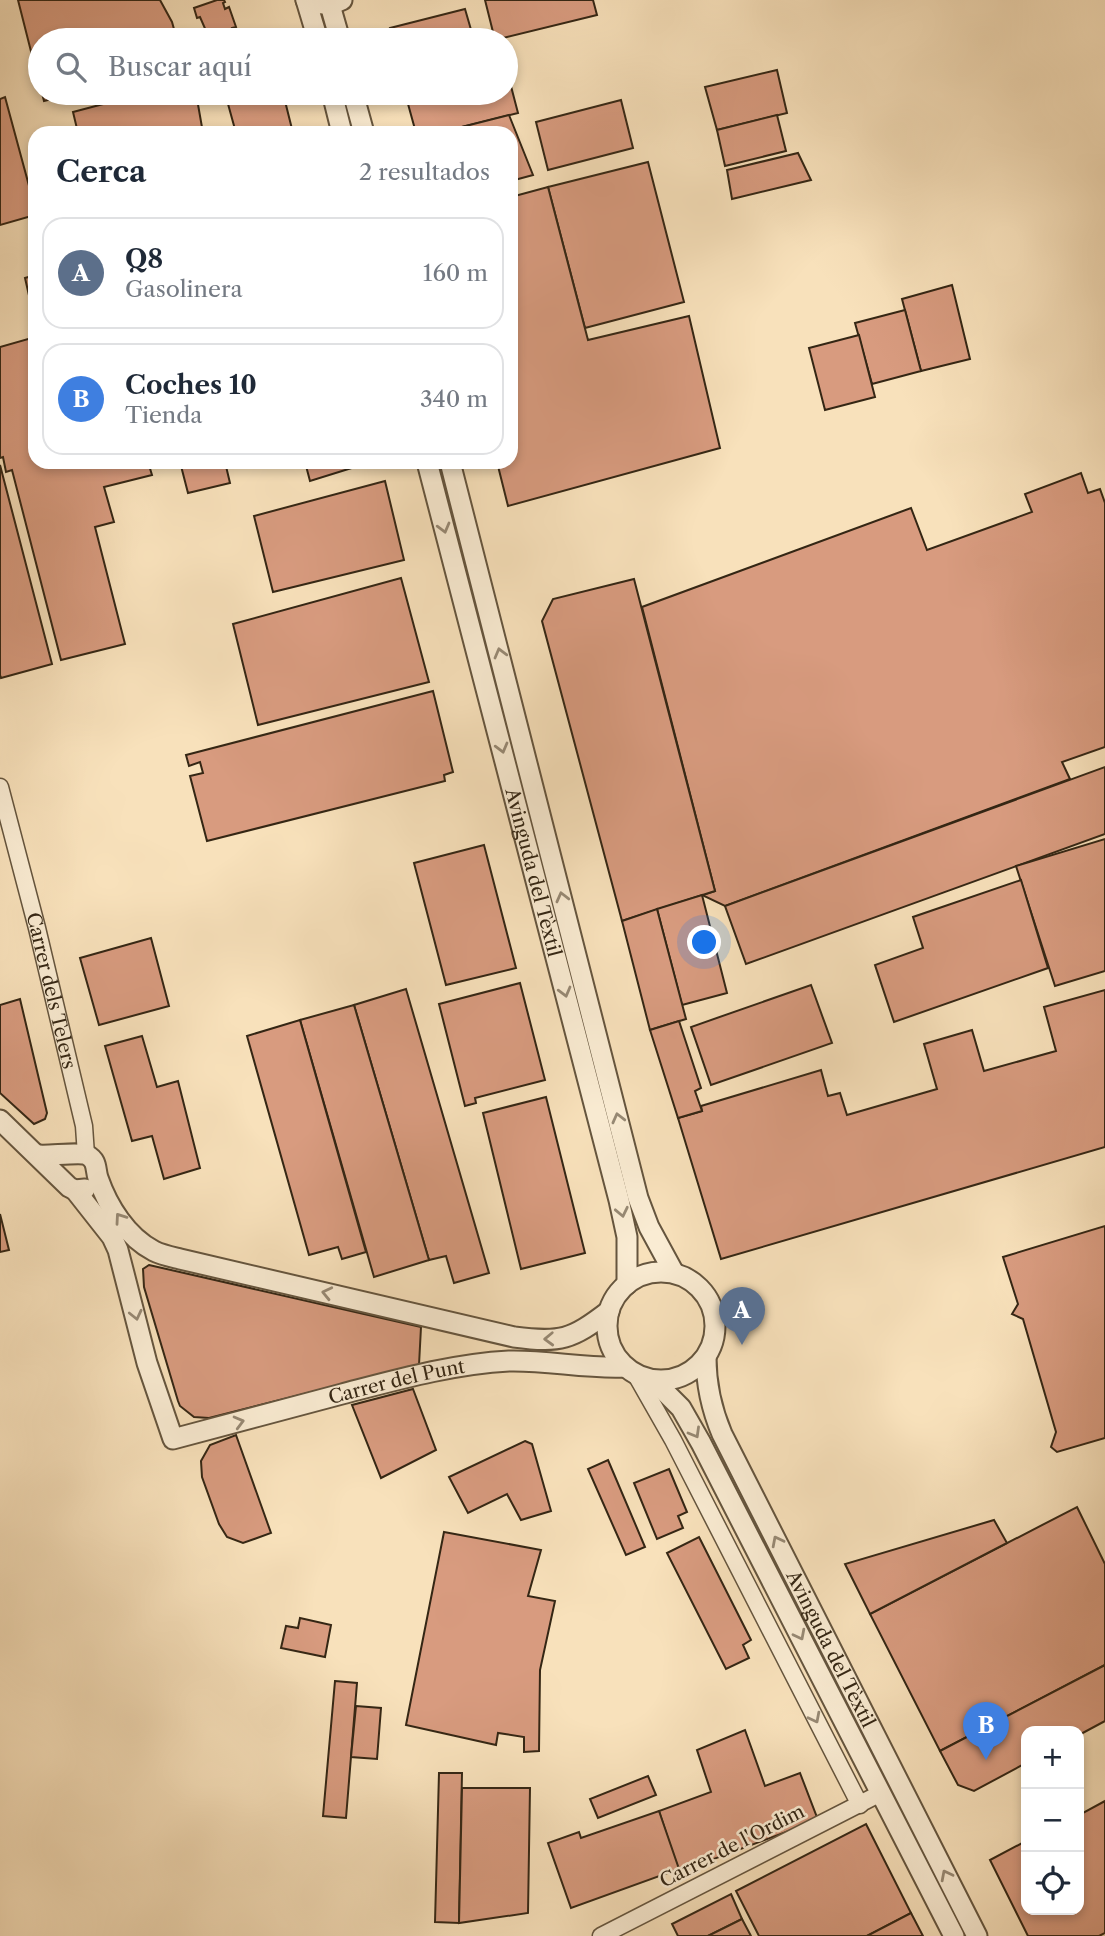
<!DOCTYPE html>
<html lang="es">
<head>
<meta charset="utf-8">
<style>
  :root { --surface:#fff; --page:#f6f6f7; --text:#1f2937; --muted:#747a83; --line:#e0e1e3; --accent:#8f2418 }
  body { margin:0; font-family:"Libre Caslon Text",serif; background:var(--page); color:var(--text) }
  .controls { position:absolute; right:21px; bottom:21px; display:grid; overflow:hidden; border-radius:14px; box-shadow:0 4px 10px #0003 }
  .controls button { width:63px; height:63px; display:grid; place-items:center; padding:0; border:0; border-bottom:2px solid var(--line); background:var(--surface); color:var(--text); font:35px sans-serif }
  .you { position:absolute; left:705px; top:943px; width:24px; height:24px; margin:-18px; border:5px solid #fff; border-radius:50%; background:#1a73e8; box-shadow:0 0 0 10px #1a73e833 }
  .badge { display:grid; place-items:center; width:46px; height:46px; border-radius:50%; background:var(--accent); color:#fff; font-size:23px; font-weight:700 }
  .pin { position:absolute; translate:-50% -58px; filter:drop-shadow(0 2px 4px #0008) }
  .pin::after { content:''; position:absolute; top:37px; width:24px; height:21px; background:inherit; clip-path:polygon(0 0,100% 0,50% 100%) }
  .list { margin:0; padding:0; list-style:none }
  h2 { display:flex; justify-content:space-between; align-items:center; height:91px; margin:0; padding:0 28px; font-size:30px }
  h2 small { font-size:23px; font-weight:400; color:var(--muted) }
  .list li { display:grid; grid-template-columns:46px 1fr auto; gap:21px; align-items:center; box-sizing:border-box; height:112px; margin:0 14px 14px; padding:0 14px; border:2px solid var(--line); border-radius:21px }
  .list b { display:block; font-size:26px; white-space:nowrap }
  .list p { margin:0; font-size:23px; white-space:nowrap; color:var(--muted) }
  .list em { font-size:23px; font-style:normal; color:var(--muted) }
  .icon { flex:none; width:38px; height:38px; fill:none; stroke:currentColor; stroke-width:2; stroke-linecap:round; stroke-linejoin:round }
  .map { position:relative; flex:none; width:1105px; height:1936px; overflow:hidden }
  .search { position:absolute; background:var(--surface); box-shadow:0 4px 10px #0003; left:28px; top:28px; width:490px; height:77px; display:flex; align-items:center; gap:18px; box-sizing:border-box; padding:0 24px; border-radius:38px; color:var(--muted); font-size:26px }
  .panel { position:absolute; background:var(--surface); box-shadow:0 4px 10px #0003; left:28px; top:126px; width:490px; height:343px; border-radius:21px }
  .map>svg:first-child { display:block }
</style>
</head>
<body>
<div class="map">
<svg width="1105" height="1936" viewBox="0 0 1105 1936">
  <rect width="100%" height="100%" fill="#f8e1bb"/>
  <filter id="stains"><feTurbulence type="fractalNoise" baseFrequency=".00286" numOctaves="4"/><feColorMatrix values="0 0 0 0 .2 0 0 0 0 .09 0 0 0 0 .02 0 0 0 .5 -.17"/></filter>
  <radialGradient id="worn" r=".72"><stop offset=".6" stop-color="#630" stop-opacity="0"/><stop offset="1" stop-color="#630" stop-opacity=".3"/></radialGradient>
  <g fill="#d89b7f" stroke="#342614" stroke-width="2">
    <polygon points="18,0 160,0 172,22 177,40 40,40 40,87"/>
    <polygon points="217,0 224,0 225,2 223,3 225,9 229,7 236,27 232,28 235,39 210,40 200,17 197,18 194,8"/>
    <polygon points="485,0 593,0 597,15 495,40"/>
    <polygon points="465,9 474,40 393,40 390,28"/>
    <polygon points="506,67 518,113 438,133 416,133 405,93 506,93"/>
    <polygon points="777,70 787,113 717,130 705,87"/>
    <polygon points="42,93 75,93 44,101"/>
    <polygon points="145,93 196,93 203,133 78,133 73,112"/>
    <polygon points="225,93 283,93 293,133 236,133"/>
    <polygon points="5,97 35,208 35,215 0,225 0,99"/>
    <polygon points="621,100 633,148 548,170 536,122"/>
    <polygon points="509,115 533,175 511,181 511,133 438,133"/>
    <polygon points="777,115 786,151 725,166 717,130"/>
    <polygon points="798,153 811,180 732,199 727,170"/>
    <polygon points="648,162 684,302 585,328 548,187"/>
    <polygon points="548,187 588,340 689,316 720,448 508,506 497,462 511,462 511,197"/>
    <polygon points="35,275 35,298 30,300 25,278"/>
    <polygon points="952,285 970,359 921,371 902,299"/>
    <polygon points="905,310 921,371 872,384 855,323"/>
    <polygon points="859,335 875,397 825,410 809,348"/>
    <polygon points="35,337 35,462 148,462 152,475 104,487 114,522 95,527 125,644 61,660 12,470 6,472 3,457 0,458 0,347"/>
    <polygon points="180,462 225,462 230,483 188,493"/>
    <polygon points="305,462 371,462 310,481"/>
    <polygon points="0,465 52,664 1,678 0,675"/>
    <polygon points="1081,473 1088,493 1100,489 1105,503 1105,747 1062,762 1070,779 725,906 702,895 715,891 642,607 911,508 927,550 1032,512 1025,494"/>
    <polygon points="385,481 404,560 273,592 254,516"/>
    <polygon points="401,578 429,682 258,725 233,624"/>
    <polygon points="634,579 715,891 622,921 542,621 553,599"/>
    <polygon points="433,691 453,772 444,775 445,781 207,841 190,776 203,773 200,762 189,766 186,755"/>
    <polygon points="1105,767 1105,834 746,964 725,906"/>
    <polygon points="1105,839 1105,971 1055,986 1016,866"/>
    <polygon points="484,845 516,968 446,985 414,863"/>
    <polygon points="1021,880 1048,968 894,1022 875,965 923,948 913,917"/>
    <polygon points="702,895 727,993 682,1005 657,909"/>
    <polygon points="657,909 686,1019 650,1030 622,921"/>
    <polygon points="151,938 169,1006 99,1025 80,958"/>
    <polygon points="520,983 545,1080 475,1098 476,1103 465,1106 439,1004"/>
    <polygon points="811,985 832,1043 711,1085 691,1027"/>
    <polygon points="406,989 489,1273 454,1283 446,1256 429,1260 354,1005"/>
    <polygon points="1105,990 1105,1147 721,1259 678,1118 702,1111 701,1106 821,1070 828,1096 840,1093 847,1115 937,1089 924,1044 972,1030 984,1071 1056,1051 1044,1007"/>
    <polygon points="20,999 47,1113 45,1119 34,1124 0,1093 0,1005"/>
    <polygon points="354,1005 429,1260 374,1277 300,1020"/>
    <polygon points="300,1020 366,1252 342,1259 338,1247 309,1255 247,1036"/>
    <polygon points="679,1021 701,1088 695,1091 702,1111 678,1118 650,1030"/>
    <polygon points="142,1036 157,1087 178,1081 200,1168 164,1179 152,1136 132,1141 105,1046"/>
    <polygon points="546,1097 585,1253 521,1269 483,1113"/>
    <polygon points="0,1214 9,1250 0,1252"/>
    <polygon points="1105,1226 1105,1438 1057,1452 1051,1447 1056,1432 1023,1319 1012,1314 1018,1304 1003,1257"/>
    <polygon points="149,1265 421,1327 419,1365 209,1418 194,1417 180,1406 178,1401 144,1287 143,1269"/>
    <polygon points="413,1389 436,1450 381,1478 352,1405"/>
    <polygon points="236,1435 271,1533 243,1543 227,1537 219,1524 202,1477 201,1461 210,1445"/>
    <polygon points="525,1441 532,1444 551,1511 521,1520 507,1494 468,1513 449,1477"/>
    <polygon points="608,1460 645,1547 626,1555 588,1469"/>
    <polygon points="669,1469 687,1512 678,1516 683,1528 657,1539 634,1483"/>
    <polygon points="1077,1507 1105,1564 1105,1665 940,1751 870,1614"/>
    <polygon points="994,1520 1007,1543 870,1614 845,1564"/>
    <polygon points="444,1532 541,1550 528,1596 555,1601 540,1670 539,1751 524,1752 524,1737 498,1733 496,1745 406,1725"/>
    <polygon points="699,1537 751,1640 743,1645 749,1658 726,1669 667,1553"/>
    <polygon points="300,1618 331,1625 325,1657 281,1648 286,1626 298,1628"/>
    <polygon points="1105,1665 1105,1721 1079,1735 1079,1731 1026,1731 1026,1763 974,1791 958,1785 940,1751"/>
    <polygon points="335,1681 357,1683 346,1818 323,1816"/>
    <polygon points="356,1706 381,1708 377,1759 351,1757"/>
    <polygon points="745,1730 765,1786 800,1773 818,1820 679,1872 659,1811 711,1792 697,1750"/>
    <polygon points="439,1773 462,1773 459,1923 435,1922"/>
    <polygon points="648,1776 656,1795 598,1818 590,1799"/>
    <polygon points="462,1788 530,1788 528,1913 459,1923"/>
    <polygon points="1105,1801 1105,1933 1099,1936 1028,1936 990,1860 1026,1841 1026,1910 1079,1910 1079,1815"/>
    <polygon points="659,1811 679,1869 571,1908 548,1843 579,1832 581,1838"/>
    <polygon points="866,1824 911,1913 867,1936 759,1936 736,1891"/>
    <polygon points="731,1894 742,1919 708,1936 678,1936 672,1924"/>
    <polygon points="911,1913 923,1936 867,1936"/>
    <polygon points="742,1919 751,1936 708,1936"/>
  </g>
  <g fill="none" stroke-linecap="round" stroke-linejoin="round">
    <g stroke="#65553e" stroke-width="19">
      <g id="minor">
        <path id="s1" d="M0 787 37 928 84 1126 86 1155"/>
        <polyline points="636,1375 673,1440 860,1805"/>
        <polyline points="601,1936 881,1793"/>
      </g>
    </g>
    <g stroke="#65553e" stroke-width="23">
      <g id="tertiary">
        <polyline points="306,0 318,40"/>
        <path d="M306 0C320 5 330 6 342 0"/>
        <polyline points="330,5 340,40"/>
        <polyline points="332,93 342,133"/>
        <polyline points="353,93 364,133"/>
        <path id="s2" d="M427 462 619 1200 627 1237V1284"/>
        <polyline points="450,462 638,1198 649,1227 674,1273"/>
        <polyline points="0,1120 69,1187 75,1190 85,1189"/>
        <path d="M39 1155C49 1156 80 1152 87 1155 98 1161 95 1169 98 1178 108 1207 127 1237 154 1251 162 1255 172 1257 180 1259L514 1337C561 1343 571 1340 609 1311"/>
        <path id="s3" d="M75 1190 112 1237 118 1250 147 1363 173 1439C229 1424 286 1409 342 1394 396 1380 452 1364 509 1361 548 1360 586 1369 625 1367"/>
        <circle cx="661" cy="1326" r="54"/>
        <path id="s4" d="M706 1357C706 1385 711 1408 722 1434L977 1936"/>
        <polyline points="653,1380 681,1408 701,1443 954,1936"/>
      </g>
    </g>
    <use href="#minor" stroke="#faecd3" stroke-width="16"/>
    <use href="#tertiary" stroke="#faecd3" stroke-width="19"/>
  </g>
  <defs><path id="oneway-chevron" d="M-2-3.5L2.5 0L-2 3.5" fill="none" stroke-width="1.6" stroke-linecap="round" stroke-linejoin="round" transform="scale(1.75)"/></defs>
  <g stroke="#978974">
    <use href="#oneway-chevron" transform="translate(444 528) rotate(75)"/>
    <use href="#oneway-chevron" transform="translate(500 653) rotate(-105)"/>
    <use href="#oneway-chevron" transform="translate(502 748) rotate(75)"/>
    <use href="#oneway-chevron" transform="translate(562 897) rotate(-104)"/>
    <use href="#oneway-chevron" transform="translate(565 992) rotate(75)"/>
    <use href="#oneway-chevron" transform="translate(618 1118) rotate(-104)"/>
    <use href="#oneway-chevron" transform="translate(622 1212) rotate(78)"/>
    <use href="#oneway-chevron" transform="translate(120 1218) rotate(-125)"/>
    <use href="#oneway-chevron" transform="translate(327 1293) rotate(-167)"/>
    <use href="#oneway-chevron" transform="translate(136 1315) rotate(77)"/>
    <use href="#oneway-chevron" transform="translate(549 1339) rotate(178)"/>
    <use href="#oneway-chevron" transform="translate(239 1422) rotate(-15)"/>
    <use href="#oneway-chevron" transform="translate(695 1433) rotate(60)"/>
    <use href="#oneway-chevron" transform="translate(777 1541) rotate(-117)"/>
    <use href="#oneway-chevron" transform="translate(800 1635) rotate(63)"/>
    <use href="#oneway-chevron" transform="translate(815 1718) rotate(63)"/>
    <use href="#oneway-chevron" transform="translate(946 1875) rotate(-117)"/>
  </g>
  <g text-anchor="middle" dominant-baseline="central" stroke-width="5" stroke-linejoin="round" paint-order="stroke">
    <g font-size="19" fill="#342614" stroke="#faecd3">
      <text stroke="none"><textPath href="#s2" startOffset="424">Avinguda del Tèxtil</textPath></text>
      <text stroke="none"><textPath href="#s1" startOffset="210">Carrer dels Telers</textPath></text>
      <text stroke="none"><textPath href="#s3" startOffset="502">Carrer del Punt</textPath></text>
      <text stroke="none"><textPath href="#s4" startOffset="320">Avinguda del Tèxtil</textPath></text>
      <text transform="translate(732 1846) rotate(-27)">Carrer de l'Ordim</text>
    </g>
  </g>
  <rect width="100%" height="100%" filter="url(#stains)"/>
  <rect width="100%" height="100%" fill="url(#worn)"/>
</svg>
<div class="controls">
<button>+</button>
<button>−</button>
<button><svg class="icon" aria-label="locate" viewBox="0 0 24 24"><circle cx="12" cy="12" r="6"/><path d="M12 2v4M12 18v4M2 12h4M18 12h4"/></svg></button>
</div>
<div class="you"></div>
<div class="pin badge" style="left:742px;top:1345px;background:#5c6f8a">A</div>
<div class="pin badge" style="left:986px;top:1760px;background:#3f7fe0">B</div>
<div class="search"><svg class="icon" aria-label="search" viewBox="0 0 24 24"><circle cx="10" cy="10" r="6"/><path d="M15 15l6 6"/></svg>Buscar aquí</div>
<section class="panel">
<h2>Cerca<small>2 resultados</small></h2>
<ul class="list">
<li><span class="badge" style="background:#5c6f8a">A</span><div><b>Q8</b><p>Gasolinera</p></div><em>160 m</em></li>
<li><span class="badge" style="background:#3f7fe0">B</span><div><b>Coches 10</b><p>Tienda</p></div><em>340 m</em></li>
</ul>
</section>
</div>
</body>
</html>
